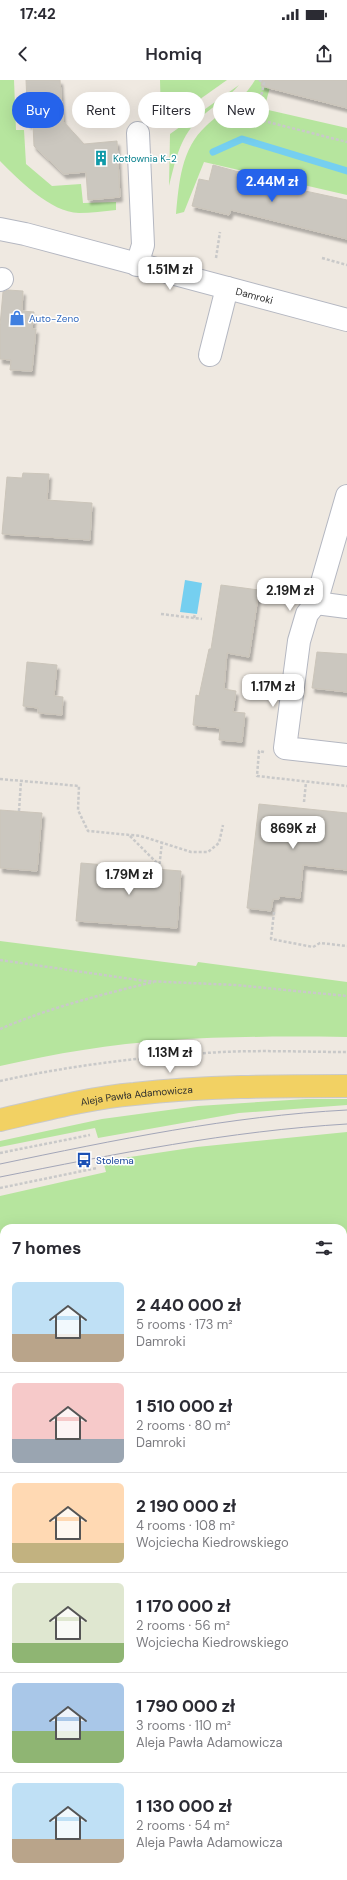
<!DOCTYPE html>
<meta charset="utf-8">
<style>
body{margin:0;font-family:"DM Sans",sans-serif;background:#f2f2f3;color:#2b2b33;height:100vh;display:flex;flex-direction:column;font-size:15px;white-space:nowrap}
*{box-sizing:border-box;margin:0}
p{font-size:13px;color:#7c7c81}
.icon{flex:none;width:22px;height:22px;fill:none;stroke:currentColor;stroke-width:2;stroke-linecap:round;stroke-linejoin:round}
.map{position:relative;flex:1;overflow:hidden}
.panel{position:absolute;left:0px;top:1144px;width:347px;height:656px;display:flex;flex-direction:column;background:#fff;border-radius:12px 12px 0 0;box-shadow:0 4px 16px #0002}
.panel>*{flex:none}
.banner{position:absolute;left:12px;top:12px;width:323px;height:36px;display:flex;gap:8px}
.price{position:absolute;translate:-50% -34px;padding:0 9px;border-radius:8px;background:#fff;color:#222;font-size:13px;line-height:26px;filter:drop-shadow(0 1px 2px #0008)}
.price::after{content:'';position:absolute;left:50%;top:24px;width:12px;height:9px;margin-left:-6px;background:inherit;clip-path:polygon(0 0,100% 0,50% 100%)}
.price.active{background:#2563eb;color:#fff}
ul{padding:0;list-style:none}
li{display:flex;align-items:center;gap:12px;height:100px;padding:0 12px}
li+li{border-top:1px solid #e1e1e2}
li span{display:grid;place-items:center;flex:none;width:112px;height:80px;border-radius:6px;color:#555}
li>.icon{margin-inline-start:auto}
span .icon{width:48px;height:48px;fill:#fffc;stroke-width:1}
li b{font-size:17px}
h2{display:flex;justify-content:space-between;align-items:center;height:48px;padding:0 12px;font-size:17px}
.tag{padding:0 14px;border-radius:18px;background:#fff;box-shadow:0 4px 16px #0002;font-size:14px;line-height:36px}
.tag.active{background:#2563eb;color:#fff}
.status{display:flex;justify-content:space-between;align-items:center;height:28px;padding:0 20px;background:#fff;direction:ltr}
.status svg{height:11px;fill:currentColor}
header{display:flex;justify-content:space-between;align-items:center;height:52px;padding:0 12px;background:#fff;font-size:18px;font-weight:600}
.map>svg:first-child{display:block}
.green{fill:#b6e59e}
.water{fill:#75cff0}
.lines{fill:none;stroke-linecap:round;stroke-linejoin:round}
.stream{stroke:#75cff0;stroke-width:7}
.building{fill:#cbc7bf;stroke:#cbc5ba;filter:url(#shadow)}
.minor-casing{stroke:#b4b7c1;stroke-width:24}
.major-casing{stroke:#c9c9c9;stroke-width:24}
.path{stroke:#c9c9c9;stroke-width:2.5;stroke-dasharray:3 2;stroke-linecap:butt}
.minor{stroke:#fff;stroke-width:22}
.major{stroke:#f2d163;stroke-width:22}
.tram{stroke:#a3a6b8;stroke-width:1}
.labels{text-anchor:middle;stroke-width:3;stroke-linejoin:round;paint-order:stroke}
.culture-label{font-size:10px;fill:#0d838f;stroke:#fff;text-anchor:start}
.street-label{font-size:10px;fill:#2e2e2e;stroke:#fff}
.shop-label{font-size:10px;fill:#366cbe;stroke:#fff;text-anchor:start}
.transit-label{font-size:10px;fill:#164399;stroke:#fff;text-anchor:start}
</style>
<div class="status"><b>17:42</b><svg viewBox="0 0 49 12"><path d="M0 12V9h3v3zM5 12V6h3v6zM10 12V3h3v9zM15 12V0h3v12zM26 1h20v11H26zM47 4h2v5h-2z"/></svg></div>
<header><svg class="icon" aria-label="back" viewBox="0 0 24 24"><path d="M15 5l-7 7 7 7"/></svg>Homiq<svg class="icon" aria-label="share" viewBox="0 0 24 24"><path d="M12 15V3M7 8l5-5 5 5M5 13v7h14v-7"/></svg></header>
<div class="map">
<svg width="347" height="1800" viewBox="0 0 347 1800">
<defs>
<filter id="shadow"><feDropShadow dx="2.5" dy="4.5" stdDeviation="1" flood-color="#0004"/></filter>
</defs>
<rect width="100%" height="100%" fill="#efe9e1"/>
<g class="green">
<path d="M0,0h14l2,50h8l2,34 26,22 29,-2 2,19 33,-1v8c-12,1 -25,3 -37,3 -29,-1 -60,-33 -79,-52z"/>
<polygon points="160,0 227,0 172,39 161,39"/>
<path d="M255,0h17l-8,29 83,19v67l-143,-33 -20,50 -8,2c3,-31 5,-65 30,-88 17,-16 37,-25 49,-46z"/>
<path d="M239,5c-12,14 -29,23 -42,36 -18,18 -22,42 -28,65l1,-52z"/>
<path d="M0,861l196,25 2,-4 149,20v55c-88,-1 -177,-1 -264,13 -27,4 -55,10 -83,16z"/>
<polygon points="306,1019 347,1019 347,1025 239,1033 98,1058 95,1048 0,1067 0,1061 102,1039 198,1026"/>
<polygon points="347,1052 347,1679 343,1678 343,1148 4,1148 4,1310 0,1297 0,1116 106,1092 103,1081 197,1067"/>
<polygon points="0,1342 4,1357 4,1796 139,1796 141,1800 0,1800"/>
</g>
<polygon class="water" points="185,500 202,503 197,534 180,532"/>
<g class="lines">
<polyline class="stream" points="213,72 242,59 347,91"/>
</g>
<g class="building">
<polygon points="26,0 60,0 63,41 84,64 117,61 120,117 88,120 86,92 64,94 34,66 33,44 28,44"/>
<polygon points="262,0 347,0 347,28 261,6"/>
<polygon points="213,85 239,92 238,96 259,101 347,120 347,159 231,130 229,135 192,126 199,99 209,101"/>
<polygon points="8,210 23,211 22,231 34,232 32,249 36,249 32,291 10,290 11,280 0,279 0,245 3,212"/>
<polygon points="23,393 49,394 47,420 92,423 90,460 2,454 7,397 22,398"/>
<polygon points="221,505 259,510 249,577 227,573 224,609 236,611 233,632 245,633 242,662 219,660 220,648 193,645 196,615 199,616 209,569 211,569"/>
<polygon points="317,572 347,574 347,612 312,608"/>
<polygon points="27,582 57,585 54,616 63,617 62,635 38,633 38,628 23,626"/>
<polygon points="259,724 347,733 347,790 303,785 300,818 280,816 279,819 273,819 271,831 247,828"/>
<polygon points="0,730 42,733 37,791 0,788"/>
<polygon points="81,783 181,791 177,848 76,841"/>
</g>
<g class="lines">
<defs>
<g id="minor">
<path id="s1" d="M0,149l25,5 322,86"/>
<polyline points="137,185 143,165 138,53"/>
<polyline points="0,200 2,199"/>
<polyline points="210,275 227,208"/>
<polyline points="347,416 316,523 307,534 299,561 285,668 347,675"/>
<polyline points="316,523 347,527"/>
<polyline points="0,1459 4,1472"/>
<polyline points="0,1501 4,1500"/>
<polyline points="0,1652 4,1651"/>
<polyline points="125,1796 127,1800"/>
<polyline points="168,1796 170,1800"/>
<polyline points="10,1800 23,1796"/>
</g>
<g id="major">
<path id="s2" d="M0,1040c44,-10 89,-22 134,-26 71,-8 142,-8 213,-8"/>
</g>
</defs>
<use href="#minor" class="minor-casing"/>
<use href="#major" class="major-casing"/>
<g class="path">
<polyline points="259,0 264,3 256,39 347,62"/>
<polyline points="216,178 220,152"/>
<polyline points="322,178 347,185"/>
<polyline points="161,534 202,539"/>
<polyline points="194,538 195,534"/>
<polyline points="264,672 259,671 257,696 347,706"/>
<polyline points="0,699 79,706 78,730 88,751 141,756 191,772 208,772 219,763 223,745"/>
<polyline points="304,722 306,702"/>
<polyline points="19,731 21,701"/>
<polyline points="130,756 159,785"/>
<polyline points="159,789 162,762"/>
<polyline points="274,832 271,859 313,867 320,863 347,866"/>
<polyline points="0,880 145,901 236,905 347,916"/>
<path d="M0,949c49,-21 102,-35 154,-47"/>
<path d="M0,1001c73,-16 148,-25 223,-29 41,-2 83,0 124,0"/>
<polyline points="0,1073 90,1055"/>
<polyline points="0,1108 97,1088"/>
<polyline points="343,1277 347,1254"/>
<polyline points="0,1319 4,1333"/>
<polyline points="343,1323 347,1328"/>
<polyline points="343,1586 347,1587"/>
</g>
<use href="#minor" class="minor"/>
<use href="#major" class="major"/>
<g class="tram">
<path d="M0,1084c115,-24 230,-48 347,-54"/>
<path d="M0,1097c115,-23 229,-46 347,-53"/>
</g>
</g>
<defs>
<symbol id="building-bare" viewBox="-9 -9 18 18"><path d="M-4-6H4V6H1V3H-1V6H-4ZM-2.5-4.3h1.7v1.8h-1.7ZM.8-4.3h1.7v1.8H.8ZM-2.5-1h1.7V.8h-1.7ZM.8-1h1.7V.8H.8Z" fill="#0f9aa8" stroke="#fff" stroke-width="2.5" paint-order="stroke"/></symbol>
<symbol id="shop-bare" viewBox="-9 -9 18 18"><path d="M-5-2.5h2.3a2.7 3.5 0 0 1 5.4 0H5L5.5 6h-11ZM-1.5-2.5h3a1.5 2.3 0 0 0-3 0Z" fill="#3f7fe0" stroke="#fff" stroke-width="2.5" paint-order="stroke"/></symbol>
<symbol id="bus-bare" viewBox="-9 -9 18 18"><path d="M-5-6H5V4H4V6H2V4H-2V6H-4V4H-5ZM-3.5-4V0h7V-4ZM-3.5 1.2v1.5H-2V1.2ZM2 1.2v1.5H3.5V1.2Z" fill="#1a4fb4" stroke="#fff" stroke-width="2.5" paint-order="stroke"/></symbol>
</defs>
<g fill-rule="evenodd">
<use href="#building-bare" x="90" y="67" width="22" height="22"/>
<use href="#shop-bare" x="6" y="227" width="22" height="22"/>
<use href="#bus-bare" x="73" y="1069" width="22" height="22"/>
</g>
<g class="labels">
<g class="culture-label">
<text x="113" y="82">Kotłownia K-2</text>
</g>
<g class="street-label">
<text dy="4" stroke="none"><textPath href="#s1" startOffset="263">Damroki</textPath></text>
<text dy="4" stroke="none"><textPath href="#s2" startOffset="139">Aleja Pawła Adamowicza</textPath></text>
</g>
<g class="shop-label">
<text x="29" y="242">Auto-Zeno</text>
</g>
<g class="transit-label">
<text x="96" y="1084">Stolema</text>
</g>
</g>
</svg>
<b class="price active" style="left:272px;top:123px">2.44M zł</b>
<b class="price" style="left:170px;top:211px">1.51M zł</b>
<b class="price" style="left:290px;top:532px">2.19M zł</b>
<b class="price" style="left:273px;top:628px">1.17M zł</b>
<b class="price" style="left:293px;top:770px">869K zł</b>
<b class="price" style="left:129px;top:816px">1.79M zł</b>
<b class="price" style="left:170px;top:994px">1.13M zł</b>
<div class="banner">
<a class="tag active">Buy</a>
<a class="tag">Rent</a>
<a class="tag">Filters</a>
<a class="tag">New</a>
</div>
<section class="panel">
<h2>7 homes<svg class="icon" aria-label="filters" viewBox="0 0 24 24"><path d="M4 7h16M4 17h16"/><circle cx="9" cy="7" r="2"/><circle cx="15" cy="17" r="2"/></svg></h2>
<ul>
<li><span style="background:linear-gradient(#bfe0f5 65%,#b9a48a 0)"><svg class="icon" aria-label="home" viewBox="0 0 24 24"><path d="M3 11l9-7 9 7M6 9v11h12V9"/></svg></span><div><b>2 440 000 zł</b><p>5 rooms · 173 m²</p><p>Damroki</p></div></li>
<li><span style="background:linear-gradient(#f6c9c9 70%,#9aa5b1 0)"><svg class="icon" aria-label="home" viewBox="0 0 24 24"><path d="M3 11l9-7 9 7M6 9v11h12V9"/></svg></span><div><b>1 510 000 zł</b><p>2 rooms · 80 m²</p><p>Damroki</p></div></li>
<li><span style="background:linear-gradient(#ffd9b3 75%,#c2b280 0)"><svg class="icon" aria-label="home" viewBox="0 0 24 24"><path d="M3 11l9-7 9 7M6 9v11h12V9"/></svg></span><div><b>2 190 000 zł</b><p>4 rooms · 108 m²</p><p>Wojciecha Kiedrowskiego</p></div></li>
<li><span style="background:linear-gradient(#dfe7d0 75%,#8fb573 0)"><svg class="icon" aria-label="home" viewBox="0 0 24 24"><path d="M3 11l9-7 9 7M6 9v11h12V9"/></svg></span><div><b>1 170 000 zł</b><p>2 rooms · 56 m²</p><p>Wojciecha Kiedrowskiego</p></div></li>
<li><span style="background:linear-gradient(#a9c7e8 60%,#8fb573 0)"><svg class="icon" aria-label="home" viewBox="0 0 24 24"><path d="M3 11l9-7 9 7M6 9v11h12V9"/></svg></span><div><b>1 790 000 zł</b><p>3 rooms · 110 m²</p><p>Aleja Pawła Adamowicza</p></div></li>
<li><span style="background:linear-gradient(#bfe0f5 70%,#b9a48a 0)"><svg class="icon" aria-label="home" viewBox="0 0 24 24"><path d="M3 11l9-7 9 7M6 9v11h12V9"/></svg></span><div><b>1 130 000 zł</b><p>2 rooms · 54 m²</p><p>Aleja Pawła Adamowicza</p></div></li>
</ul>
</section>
</div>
